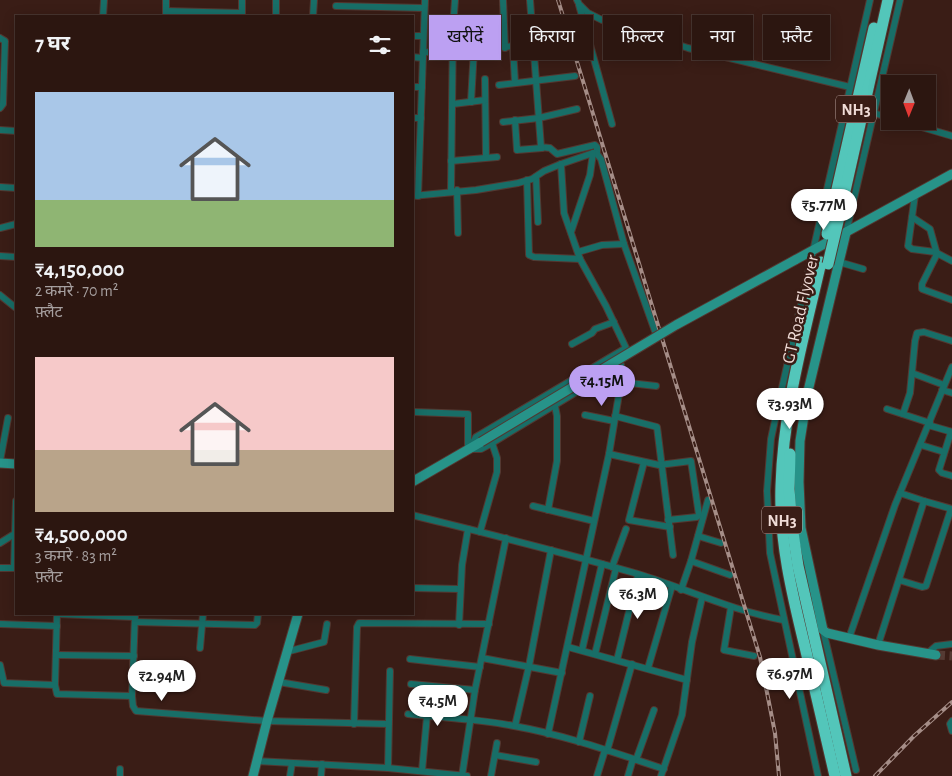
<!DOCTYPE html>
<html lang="hi">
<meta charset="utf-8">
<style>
body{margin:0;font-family:"Alegreya Sans","Noto Sans Devanagari",sans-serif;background:#341f19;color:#f1f3f6;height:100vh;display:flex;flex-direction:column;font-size:19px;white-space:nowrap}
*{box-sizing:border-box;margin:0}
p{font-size:16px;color:#a69f9f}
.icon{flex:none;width:28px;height:28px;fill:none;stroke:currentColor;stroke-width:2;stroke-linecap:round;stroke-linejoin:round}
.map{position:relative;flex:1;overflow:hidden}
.sheet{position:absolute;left:15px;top:15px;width:399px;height:600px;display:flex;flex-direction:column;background:#2c1610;border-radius:0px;box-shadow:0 2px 12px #0003,0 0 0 1px #483530}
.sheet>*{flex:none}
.hud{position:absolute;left:429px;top:15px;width:448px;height:45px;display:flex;gap:10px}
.needle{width:32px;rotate:181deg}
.fabs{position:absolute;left:881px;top:75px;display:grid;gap:10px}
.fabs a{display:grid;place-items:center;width:55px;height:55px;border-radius:0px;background:#2c1610;box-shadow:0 2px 12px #0003,0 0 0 1px #483530;font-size:25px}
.price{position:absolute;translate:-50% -42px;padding:0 11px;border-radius:18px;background:#fff;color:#222;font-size:16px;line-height:32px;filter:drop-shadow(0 1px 2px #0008)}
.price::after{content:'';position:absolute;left:50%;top:30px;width:15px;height:11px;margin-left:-8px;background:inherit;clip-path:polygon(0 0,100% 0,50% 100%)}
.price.current{background:#bca0f2;color:#111}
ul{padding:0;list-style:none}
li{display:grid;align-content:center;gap:10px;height:265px;padding:0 20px}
li span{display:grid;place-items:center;height:155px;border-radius:0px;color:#555}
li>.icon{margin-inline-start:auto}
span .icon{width:90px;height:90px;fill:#fffc;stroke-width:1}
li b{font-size:21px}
h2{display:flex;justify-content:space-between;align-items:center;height:60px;padding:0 20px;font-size:21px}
.pill{padding:0 18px;border-radius:0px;background:#2c1610;box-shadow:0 2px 12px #0003,0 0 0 1px #483530;font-size:18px;line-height:45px}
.pill.current{background:#bca0f2;color:#111}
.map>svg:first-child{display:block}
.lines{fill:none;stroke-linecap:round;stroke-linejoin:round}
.secondary-tunnel{stroke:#553a33;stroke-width:9;stroke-dasharray:9 4.5;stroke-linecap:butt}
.street-casing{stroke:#533831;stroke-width:8}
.secondary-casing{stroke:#533831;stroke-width:11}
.highway-casing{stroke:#533831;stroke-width:13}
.street{stroke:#186e67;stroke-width:6}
.secondary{stroke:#279389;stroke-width:9}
.highway{stroke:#53c6ba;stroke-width:11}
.rail-casing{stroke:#a58d87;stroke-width:4}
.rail{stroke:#3a1d16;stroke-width:2;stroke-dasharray:5.5;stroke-linecap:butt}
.secondary-bridge-casing{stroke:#533831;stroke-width:11;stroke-linecap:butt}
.highway-bridge-casing{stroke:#533831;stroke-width:13;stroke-linecap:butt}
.secondary-bridge{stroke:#279389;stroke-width:9}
.highway-bridge{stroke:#53c6ba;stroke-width:11}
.labels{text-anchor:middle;stroke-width:5;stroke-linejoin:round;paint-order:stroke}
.shield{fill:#3a1d16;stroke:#b9a39d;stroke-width:1}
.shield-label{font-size:16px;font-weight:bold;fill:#f0dcd7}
.street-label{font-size:18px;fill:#f0dcd7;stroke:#3a1d16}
</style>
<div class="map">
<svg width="952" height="776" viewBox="0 0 952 776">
<rect width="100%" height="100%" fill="#3a1d16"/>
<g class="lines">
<polyline class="secondary-tunnel" points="936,655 952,656"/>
<defs>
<g id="street">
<polyline points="503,0 505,48"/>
<polyline points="530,0 541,147 550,148 557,154 595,145 597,147 597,154"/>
<polyline points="577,0 579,4 588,13 602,20 688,48 850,87"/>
<polyline points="579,5 612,124"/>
<polyline points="336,6 424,8"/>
<polyline points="166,11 242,13"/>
<polyline points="242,15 242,0"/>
<polyline points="103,16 104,0"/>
<polyline points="166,16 166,0"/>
<polyline points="276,16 276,0"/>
<polyline points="313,16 314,0"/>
<polyline points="531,25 559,23"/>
<polyline points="453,28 492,25"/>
<polyline points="412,36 423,36"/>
<polyline points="0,38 5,41 3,104 0,108"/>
<polyline points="513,47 515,83"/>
<polyline points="453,49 567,44"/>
<polyline points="423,52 453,53"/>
<polyline points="412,57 423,58"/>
<polyline points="485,79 486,157"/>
<polyline points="499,85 575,76"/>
<polyline points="412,87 422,87"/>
<polyline points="471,102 474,49"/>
<polyline points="453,104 485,100"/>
<polyline points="874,113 890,118"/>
<polyline points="412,118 421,118"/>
<polyline points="515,120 517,150 542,148"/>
<polyline points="901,121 952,136"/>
<polyline points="503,122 539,118 577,109"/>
<polyline points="0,130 16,131"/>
<polyline points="451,161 497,157"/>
<polyline points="536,177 538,222"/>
<polyline points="527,180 529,255 534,257 580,259"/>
<polyline points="0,187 16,188"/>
<polyline points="457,190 458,233"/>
<polyline points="451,191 453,28 455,0"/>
<polyline points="915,195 908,246 912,249 935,252 952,261"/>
<polyline points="412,196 476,190 518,183 532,179 544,171 561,164 593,153 597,154 601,159 624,244 655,331"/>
<polyline points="418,196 425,0"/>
<polyline points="912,217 930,229 937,254 922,284 922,289 952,300"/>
<polyline points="0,228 16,224"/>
<polyline points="571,232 590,175 593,153"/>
<polyline points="846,233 900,0"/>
<polyline points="578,252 602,245 624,244"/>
<polyline points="0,256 16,257"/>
<polyline points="839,262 863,269"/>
<polyline points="0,295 16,308"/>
<polyline points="572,344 592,333 595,329 614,322"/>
<polyline points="912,373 944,385"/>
<polyline points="621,382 656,386"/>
<polyline points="942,390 952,393"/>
<polyline points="887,409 930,423"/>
<polyline points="415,412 468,414 468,448"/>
<polyline points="903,414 910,393 915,341 917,333 924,332 952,341"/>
<polyline points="585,415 614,421"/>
<polyline points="615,416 657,427 673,555"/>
<polyline points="928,425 952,432"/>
<polyline points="951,432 939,470 942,473 952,476"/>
<polyline points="921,445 944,452"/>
<polyline points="469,449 476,437 626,348 606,306 580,259 564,213 561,164"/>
<polyline points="470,449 481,449 492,443 621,365 621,382 609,454 548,734"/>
<polyline points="609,454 659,465 691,461 699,515 697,517 668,520"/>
<polyline points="0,461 8,418"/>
<polyline points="644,462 629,520 670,527"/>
<polyline points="924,501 952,509"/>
<polyline points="533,506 594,521"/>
<polyline points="548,510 557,461 557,416 555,406"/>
<path d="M412,515c76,19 151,37 226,59 49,15 95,37 145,46"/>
<polyline points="480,532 497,472 497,458 492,443"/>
<polyline points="698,536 721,543"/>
<polyline points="0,543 16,533"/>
<polyline points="691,561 730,575"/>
<polyline points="612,567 626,529"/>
<polyline points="0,568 16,568"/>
<polyline points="14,568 16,501"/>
<polyline points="899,580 922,587 926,586 951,509"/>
<polyline points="413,588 460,589"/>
<polyline points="681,590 691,561 708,500"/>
<polyline points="731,607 724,650 754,656"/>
<polyline points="57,614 55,685 57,694 132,696"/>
<polyline points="57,614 135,617"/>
<polyline points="135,614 132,696 133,706 136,711 267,721 388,724"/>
<polyline points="135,622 255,625 257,623 258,614"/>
<polyline points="0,624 57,626"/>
<polyline points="459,625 462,565 468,529"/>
<polyline points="823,630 856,770"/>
<polyline points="849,638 895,505 952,367"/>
<polyline points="878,645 924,501 900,493"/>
<polyline points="568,647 687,680"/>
<polyline points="200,648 203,614"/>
<polyline points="582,650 602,564"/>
<polyline points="286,652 324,642 327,624"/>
<polyline points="928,653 936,646 952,644"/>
<polyline points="595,654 616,568"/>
<polyline points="56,655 134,656"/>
<polyline points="482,658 562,673"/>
<polyline points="410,659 480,667"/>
<polyline points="617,660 638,575"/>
<polyline points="0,665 4,683 55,685"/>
<polyline points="648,668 672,586"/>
<polyline points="279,682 326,690"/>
<polyline points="411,684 475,690"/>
<path d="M408,714c35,4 71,5 106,12 51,9 101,27 150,43"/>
<polyline points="952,721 950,724 952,731"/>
<polyline points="354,724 357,627 359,623 489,624"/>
<polyline points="515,726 529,666 551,550"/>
<polyline points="579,742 590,696"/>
<polyline points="607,751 632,664"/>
<polyline points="495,755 536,762"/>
<polyline points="636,760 654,710"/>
<polyline points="256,761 388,768 467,776"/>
<polyline points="388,768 390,671"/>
<polyline points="422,771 427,716"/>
<polyline points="120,776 120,769"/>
<polyline points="290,776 292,763"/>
<polyline points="321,776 322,764"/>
<polyline points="462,776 475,690 506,538"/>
<polyline points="491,776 497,743"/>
<polyline points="597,776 605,750"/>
<polyline points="628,776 633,759"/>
<polyline points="661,776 682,715 692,642 702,598"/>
<polyline points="818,776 770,553 767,491 771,439 779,401 870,0"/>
</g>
<g id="secondary">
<polyline points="846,233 808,391 800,441 799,482 801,528 823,630 827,633 878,645 936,655"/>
<polyline points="795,260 952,174"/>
<polyline points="0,463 16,464"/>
<polyline points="412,482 481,442"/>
<polyline points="253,776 267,721 298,614"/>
</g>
<g id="highway">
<polyline points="832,211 874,28"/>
<polyline points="840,213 888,0"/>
<path d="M821,262c-17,74 -38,148 -40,224 -2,54 11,108 24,161 10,43 20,86 30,129"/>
<polyline points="790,454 789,489 792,526 798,566 846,776"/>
</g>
</defs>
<use href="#street" class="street-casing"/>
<use href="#secondary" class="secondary-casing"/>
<use href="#highway" class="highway-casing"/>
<use href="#street" class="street"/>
<use href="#secondary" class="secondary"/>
<use href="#highway" class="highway"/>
<defs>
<g id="rail">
<polyline points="558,0 760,657 775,733 779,776"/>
<polyline points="875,776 914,736 952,702"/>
</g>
</defs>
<use href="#rail" class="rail-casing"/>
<use href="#rail" class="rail"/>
<defs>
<polyline id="secondary-bridge" points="481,442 676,325 795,260"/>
<g id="highway-bridge">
<polyline points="827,234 832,211"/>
<polyline points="828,264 840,213"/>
</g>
</defs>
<use href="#secondary-bridge" class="secondary-bridge-casing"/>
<use href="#highway-bridge" class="highway-bridge-casing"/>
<use href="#secondary-bridge" class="secondary-bridge"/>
<use href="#highway-bridge" class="highway-bridge"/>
</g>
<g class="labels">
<g class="shield">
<rect x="836" y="95.5" width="40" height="27" rx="4"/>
<rect x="762" y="506.5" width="40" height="27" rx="4"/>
</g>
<g class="shield-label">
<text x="856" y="115">NH3</text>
<text x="782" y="526">NH3</text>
</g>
<g class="street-label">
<text transform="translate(800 309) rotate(-77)" y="6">GT Road Flyover</text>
</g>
</g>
</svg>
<div class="fabs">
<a><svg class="needle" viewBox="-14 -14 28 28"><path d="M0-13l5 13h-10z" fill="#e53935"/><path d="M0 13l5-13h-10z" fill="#a69f9f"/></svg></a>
</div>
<b class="price" style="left:824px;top:231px">₹5.77M</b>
<b class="price current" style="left:602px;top:407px">₹4.15M</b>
<b class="price" style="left:790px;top:430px">₹3.93M</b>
<b class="price" style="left:638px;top:620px">₹6.3M</b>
<b class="price" style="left:790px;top:700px">₹6.97M</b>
<b class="price" style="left:162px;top:702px">₹2.94M</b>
<b class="price" style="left:438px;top:727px">₹4.5M</b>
<div class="hud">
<a class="pill current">खरीदें</a>
<a class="pill">किराया</a>
<a class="pill">फ़िल्टर</a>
<a class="pill">नया</a>
<a class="pill">फ़्लैट</a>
</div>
<section class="sheet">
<h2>7 घर<svg class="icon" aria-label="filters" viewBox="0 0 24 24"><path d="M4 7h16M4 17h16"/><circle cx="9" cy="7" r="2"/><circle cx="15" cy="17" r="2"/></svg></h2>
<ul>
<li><span style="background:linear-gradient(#a9c7e8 70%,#8fb573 0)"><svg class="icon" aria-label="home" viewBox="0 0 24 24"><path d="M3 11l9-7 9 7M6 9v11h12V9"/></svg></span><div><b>₹4,150,000</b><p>2 कमरे · 70 m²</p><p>फ़्लैट</p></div></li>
<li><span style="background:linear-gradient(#f6c9c9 60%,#b9a48a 0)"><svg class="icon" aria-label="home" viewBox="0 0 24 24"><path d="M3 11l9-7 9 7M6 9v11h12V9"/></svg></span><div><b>₹4,500,000</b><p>3 कमरे · 83 m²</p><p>फ़्लैट</p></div></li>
</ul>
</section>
</div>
